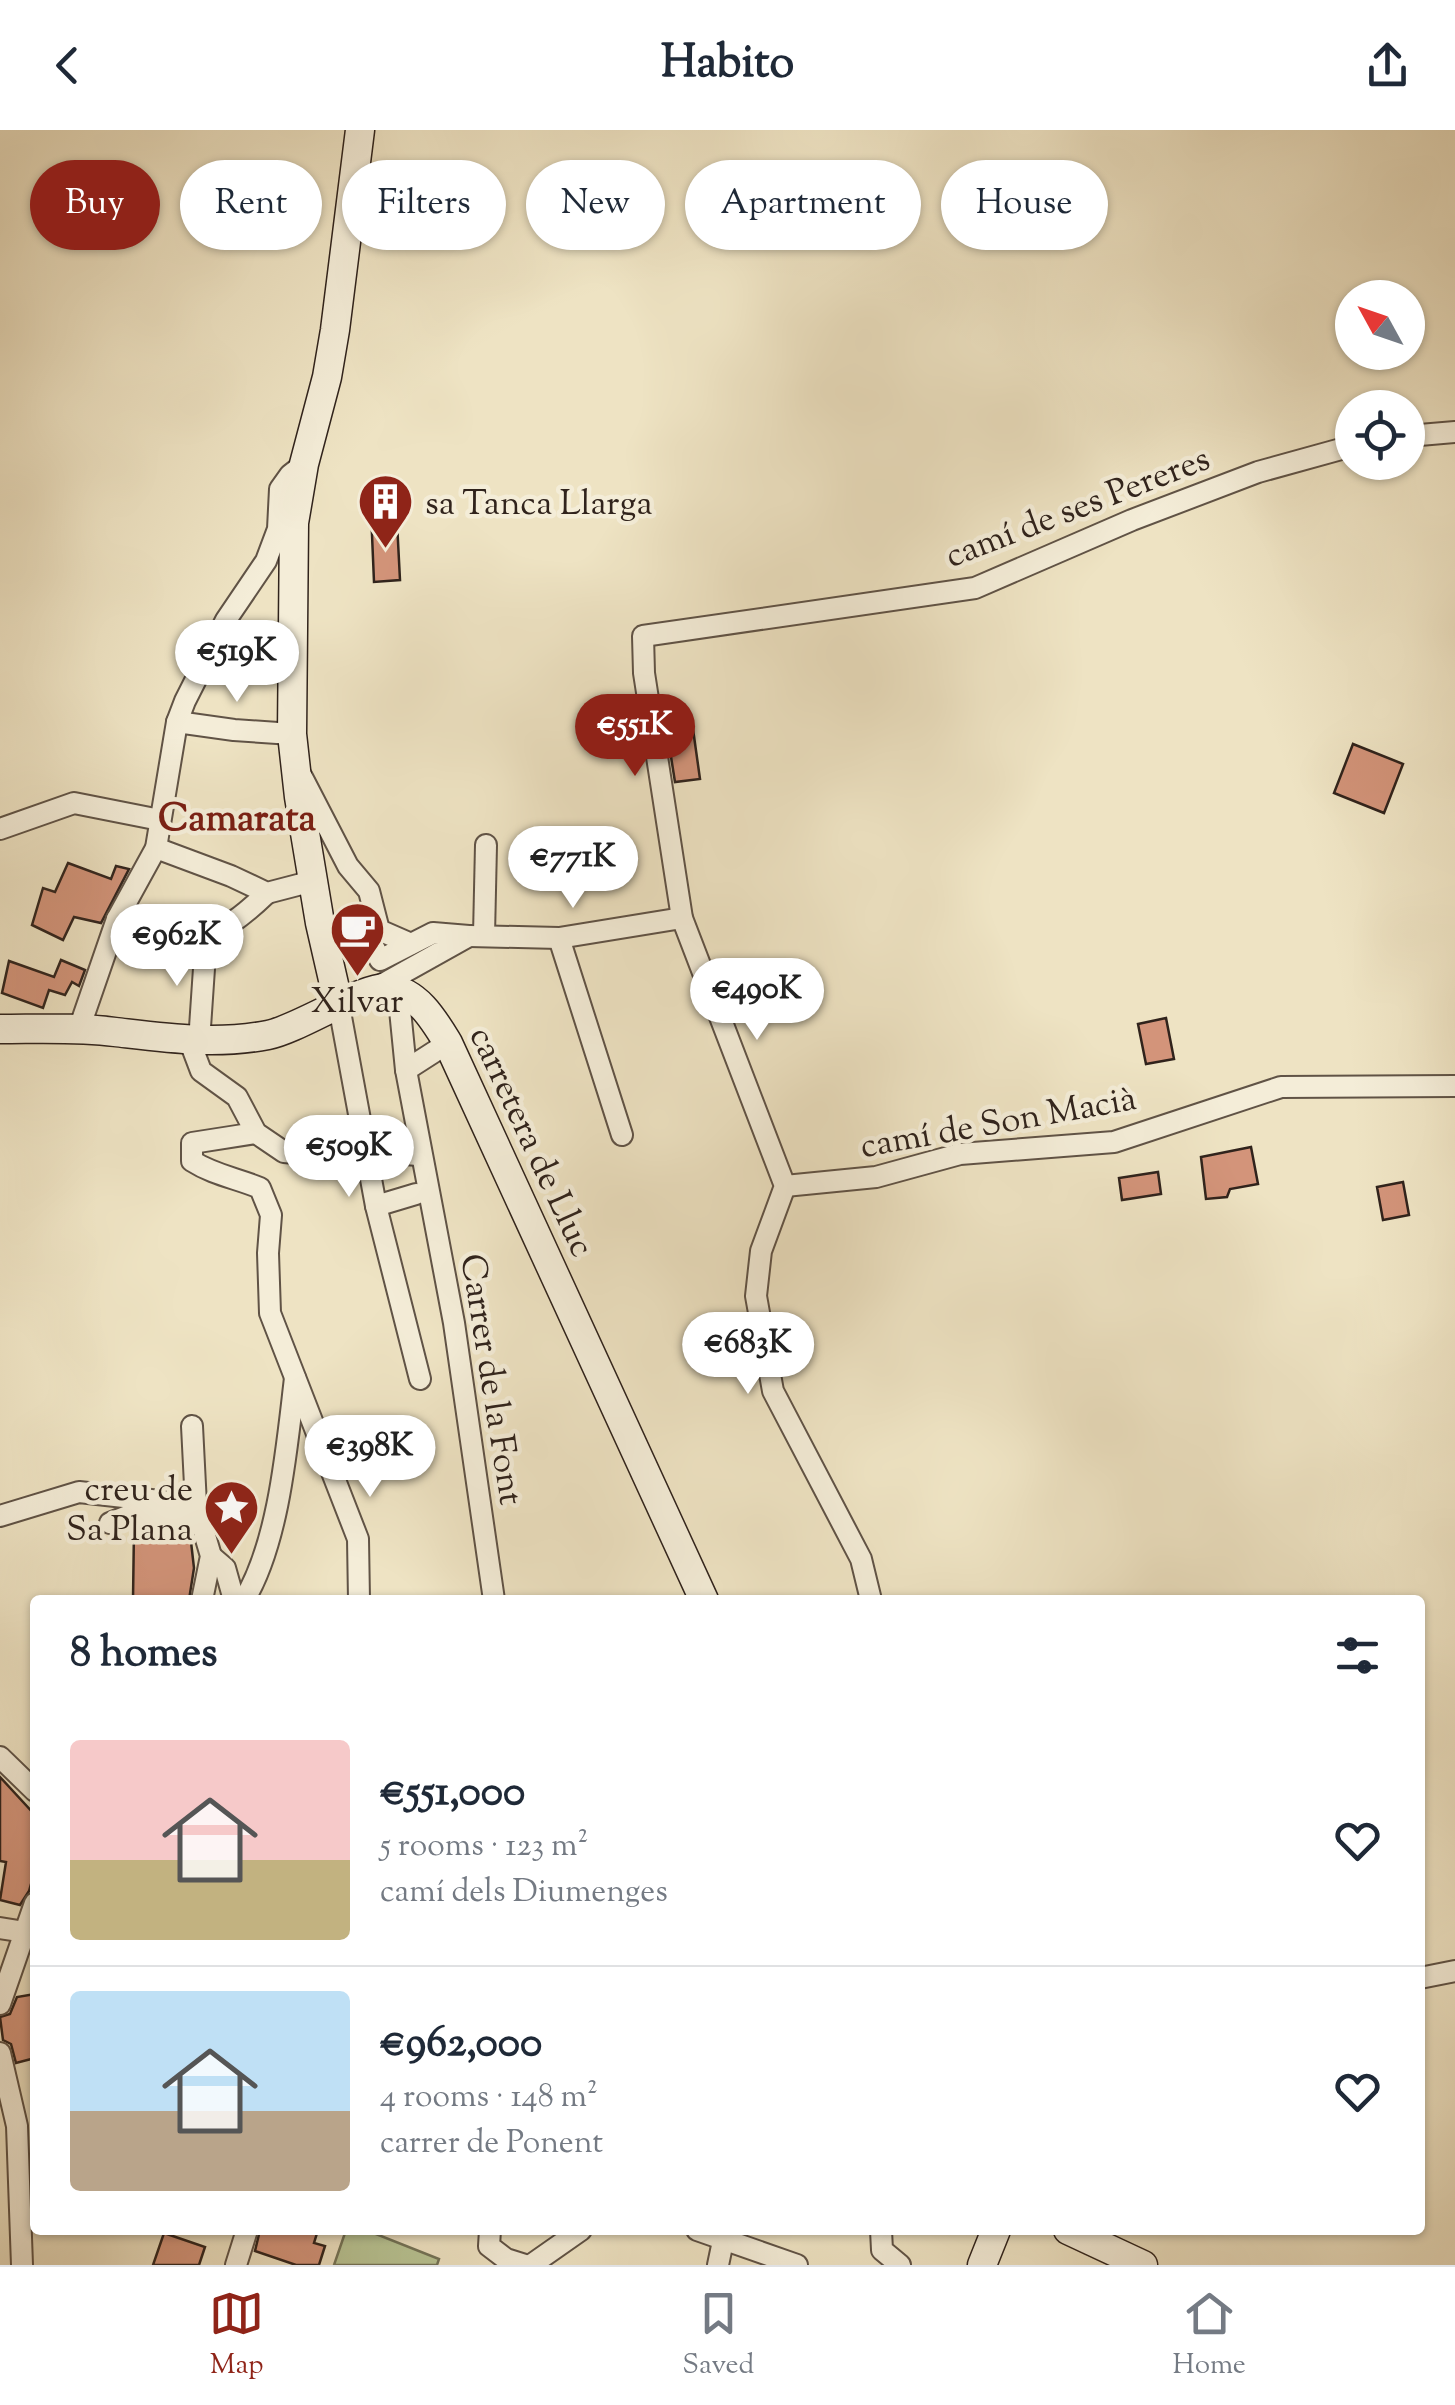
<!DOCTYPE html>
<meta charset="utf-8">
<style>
body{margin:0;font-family:"Sorts Mill Goudy",serif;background:#f2f2f3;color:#1f2937;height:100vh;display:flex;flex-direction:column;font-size:38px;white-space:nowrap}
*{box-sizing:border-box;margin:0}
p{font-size:32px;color:#747a83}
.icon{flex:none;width:55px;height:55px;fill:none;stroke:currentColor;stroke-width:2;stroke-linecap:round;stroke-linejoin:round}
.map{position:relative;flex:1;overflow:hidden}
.drawer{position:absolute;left:30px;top:1465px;width:1395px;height:640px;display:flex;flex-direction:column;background:#fff;border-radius:10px;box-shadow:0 2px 8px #0004}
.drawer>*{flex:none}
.hud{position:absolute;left:30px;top:30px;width:1395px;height:90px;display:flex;gap:20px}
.needle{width:65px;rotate:310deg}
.tools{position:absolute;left:1335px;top:150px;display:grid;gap:20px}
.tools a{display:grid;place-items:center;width:90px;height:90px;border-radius:50%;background:#fff;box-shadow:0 2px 8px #0004;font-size:50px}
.price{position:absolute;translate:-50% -85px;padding:0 22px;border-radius:35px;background:#fff;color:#222;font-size:32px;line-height:65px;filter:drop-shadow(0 2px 5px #0008)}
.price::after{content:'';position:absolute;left:50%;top:60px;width:30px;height:22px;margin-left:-15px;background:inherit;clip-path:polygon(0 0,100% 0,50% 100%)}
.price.active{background:#8f2418;color:#fff}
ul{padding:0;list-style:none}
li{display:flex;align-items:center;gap:30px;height:250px;padding:0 40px}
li+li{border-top:2px solid #e0e1e3}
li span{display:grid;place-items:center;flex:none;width:280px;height:200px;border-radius:10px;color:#555}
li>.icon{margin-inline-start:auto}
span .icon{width:120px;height:120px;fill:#fffc;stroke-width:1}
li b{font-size:42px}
h2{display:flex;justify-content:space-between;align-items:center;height:120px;padding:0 40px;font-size:42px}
.pill{padding:0 35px;border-radius:45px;background:#fff;box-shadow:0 2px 8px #0004;font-size:35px;line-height:90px}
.pill.active{background:#8f2418;color:#fff}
header{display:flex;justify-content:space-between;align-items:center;height:130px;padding:0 40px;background:#fff;font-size:45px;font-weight:800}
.dock{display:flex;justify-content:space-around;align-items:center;height:140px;border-top:2px solid #e0e1e3;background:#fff;font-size:28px;color:#747a83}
.dock a{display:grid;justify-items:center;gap:5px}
.dock .active{color:#8f2418}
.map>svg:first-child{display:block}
.green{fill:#b8c494;stroke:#747458;stroke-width:2.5}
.building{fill:#d3947a;stroke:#30231c;stroke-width:2.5}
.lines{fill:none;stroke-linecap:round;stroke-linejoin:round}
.street-casing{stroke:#605346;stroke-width:24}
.secondary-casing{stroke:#30231c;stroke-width:31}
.street{stroke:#f4edd8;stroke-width:20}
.secondary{stroke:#f4edd8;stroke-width:28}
.labels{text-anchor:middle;stroke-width:9;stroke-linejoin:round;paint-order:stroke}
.poi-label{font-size:35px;fill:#30231c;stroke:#f4edd8;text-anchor:start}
.street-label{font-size:35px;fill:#30231c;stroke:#f4edd8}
.neighbourhood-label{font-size:38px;font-weight:bold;fill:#7a1f14;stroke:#f4edd8}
</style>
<header><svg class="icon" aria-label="back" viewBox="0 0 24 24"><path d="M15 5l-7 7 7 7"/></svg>Habito<svg class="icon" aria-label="share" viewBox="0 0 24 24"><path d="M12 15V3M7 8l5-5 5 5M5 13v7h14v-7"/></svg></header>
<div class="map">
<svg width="1455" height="2135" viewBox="0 0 1455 2135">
<rect width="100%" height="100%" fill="#eee3c3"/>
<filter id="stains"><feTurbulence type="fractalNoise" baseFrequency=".002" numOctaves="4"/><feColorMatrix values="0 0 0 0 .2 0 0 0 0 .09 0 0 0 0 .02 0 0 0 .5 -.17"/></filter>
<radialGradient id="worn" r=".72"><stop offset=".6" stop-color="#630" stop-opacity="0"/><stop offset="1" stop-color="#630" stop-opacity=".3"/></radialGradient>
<polygon class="green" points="346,2100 366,2100 439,2129 437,2135 334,2135"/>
<g class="building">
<polygon points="391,380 392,392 397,392 400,450 374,452 371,381"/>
<polygon points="692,592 700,649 675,652 666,595"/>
<polygon points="1353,614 1403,634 1384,683 1334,663"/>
<polygon points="68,733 111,749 116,736 129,739 101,793 74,787 63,810 32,795 43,758 55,762"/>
<polygon points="61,830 85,840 79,856 72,852 65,865 49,860 43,878 2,863 9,831 54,847"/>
<polygon points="1166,888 1174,929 1146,934 1138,894"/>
<polygon points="1251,1017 1258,1054 1230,1059 1227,1067 1206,1069 1201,1027"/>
<polygon points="1158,1042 1161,1064 1122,1070 1119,1048"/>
<polygon points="1403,1052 1409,1085 1383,1090 1377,1057"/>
<polygon points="134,1399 190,1403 194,1438 189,1470 133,1470"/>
<polygon points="0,1647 35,1685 35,1740 29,1761 20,1775 0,1770 6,1732 0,1731"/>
<polygon points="35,1864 35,1928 16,1933 11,1914 3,1910 0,1887 10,1884 17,1867"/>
<polygon points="260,2100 318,2100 314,2113 325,2116 319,2135 296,2135 255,2121"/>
<polygon points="164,2103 205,2117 199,2135 153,2135"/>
</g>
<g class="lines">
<defs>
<g id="street">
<polyline points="1408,306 1455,302"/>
<polyline points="177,592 234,600 292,604"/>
<polyline points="302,647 348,736 369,761 379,800 411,814"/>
<polyline points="0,699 74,673 160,690"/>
<polyline points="156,718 231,746 267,763 313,751"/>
<path d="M117,789c63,41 102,20 150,-26"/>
<polyline points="320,793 369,807 380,830 433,803 469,806 376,858"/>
<polyline points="484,805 486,715"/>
<polyline points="469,806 559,808 682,788"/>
<polyline points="559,808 622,1005"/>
<polyline points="398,860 406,940 454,1193 494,1470"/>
<polyline points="339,876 376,1076 420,1249"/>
<polyline points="79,899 117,789 156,718 177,592 185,571 226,490 266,431 278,399 280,359 290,345 304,334"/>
<polyline points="190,912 201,941 237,967 256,1003 284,1022 327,1026 384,1007 402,1024 420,1025"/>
<polyline points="199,912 206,809"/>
<polyline points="406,940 448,913"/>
<path d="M256,1003l-64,10v18c22,14 44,17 68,27l11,27 -3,38 2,60 88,226 1,61"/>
<polyline points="785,1056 876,1047 960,1024 1114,1012 1281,957 1455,956"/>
<polyline points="376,1076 416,1064"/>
<polyline points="192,1296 196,1375 211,1426 202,1470"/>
<polyline points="0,1386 79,1362 196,1375"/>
<polyline points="110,1393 130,1385 200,1390"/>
<polyline points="211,1426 225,1438 234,1470"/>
<path d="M244,1470c35,-57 43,-155 51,-222"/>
<polyline points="871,1470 861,1429 773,1261 756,1166 761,1121 785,1056 682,788 644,543 643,506 975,458 1132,390 1258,342 1352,316"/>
<polyline points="0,1627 35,1661"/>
<polyline points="0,1798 25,1802"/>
<polyline points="1420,1848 1455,1841"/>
<polyline points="0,1874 35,1773"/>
<polyline points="0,1923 17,1996 22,2135"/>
<polyline points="490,2100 489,2116 506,2129 525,2135"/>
<polyline points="697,2100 797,2135"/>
<polyline points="881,2100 882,2120 900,2135"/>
<polyline points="236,2135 247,2100"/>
<polyline points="531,2135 581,2100"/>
<polyline points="718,2135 723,2111"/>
</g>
<g id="secondary">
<polyline points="339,876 320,793 299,667 292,604 294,393 304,334 327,247 335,200 360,0"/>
<path d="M0,899c38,0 77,-2 115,3 52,6 100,13 153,3 31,-6 97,-50 120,-47 30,4 46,32 60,55l256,557"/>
<polyline points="1068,2100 1143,2135"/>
<polyline points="982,2135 996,2100"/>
</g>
</defs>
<use href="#street" class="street-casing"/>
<use href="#secondary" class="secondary-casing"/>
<use href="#street" class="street"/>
<use href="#secondary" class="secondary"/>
</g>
<defs>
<symbol id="building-pin" viewBox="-11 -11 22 30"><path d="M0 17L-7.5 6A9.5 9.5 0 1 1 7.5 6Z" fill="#8f2418" stroke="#f4edd8"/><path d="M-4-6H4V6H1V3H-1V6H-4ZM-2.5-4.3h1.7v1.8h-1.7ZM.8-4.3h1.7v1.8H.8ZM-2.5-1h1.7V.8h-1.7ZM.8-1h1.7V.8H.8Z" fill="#fff"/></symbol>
<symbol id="cafe-pin" viewBox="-11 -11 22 30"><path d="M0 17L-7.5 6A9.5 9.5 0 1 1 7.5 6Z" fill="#8f2418" stroke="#f4edd8"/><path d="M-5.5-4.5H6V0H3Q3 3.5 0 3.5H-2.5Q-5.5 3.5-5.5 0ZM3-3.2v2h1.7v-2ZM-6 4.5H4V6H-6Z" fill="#fff"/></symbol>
<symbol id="sight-pin" viewBox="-11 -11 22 30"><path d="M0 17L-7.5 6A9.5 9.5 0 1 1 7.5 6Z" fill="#8f2418" stroke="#f4edd8"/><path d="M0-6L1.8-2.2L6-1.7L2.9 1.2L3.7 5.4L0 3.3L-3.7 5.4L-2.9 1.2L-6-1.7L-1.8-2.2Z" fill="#fff"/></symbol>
</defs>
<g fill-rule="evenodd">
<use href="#building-pin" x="354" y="340" width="63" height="86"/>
<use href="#cafe-pin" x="326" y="768" width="63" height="86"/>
<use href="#sight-pin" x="200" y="1346" width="63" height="86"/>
</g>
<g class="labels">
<g class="poi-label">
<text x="425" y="384">sa Tanca Llarga</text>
<text x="357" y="882" text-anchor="middle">Xilvar</text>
<text x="193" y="1370" text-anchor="end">creu de<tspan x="193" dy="40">Sa Plana</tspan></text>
</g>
<g class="street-label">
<text transform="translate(1077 376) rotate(-21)" y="12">camí de ses Pereres</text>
<text transform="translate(998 991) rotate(-10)" y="12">camí de Son Macià</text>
<text transform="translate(533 1011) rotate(65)" y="12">carretera de Lluc</text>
<text transform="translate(493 1249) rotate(81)" y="12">Carrer de la Font</text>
</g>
<g class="neighbourhood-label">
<text x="237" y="700">Camarata</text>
</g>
</g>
<rect width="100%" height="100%" filter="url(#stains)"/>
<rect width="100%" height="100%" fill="url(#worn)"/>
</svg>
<div class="tools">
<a><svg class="needle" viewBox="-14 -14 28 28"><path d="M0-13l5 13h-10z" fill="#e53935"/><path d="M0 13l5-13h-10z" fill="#747a83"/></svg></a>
<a><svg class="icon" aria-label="locate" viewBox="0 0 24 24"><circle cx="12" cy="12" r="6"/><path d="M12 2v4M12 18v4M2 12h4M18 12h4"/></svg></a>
</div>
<b class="price" style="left:237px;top:575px">€519K</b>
<b class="price active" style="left:635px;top:649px">€551K</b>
<b class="price" style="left:573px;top:781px">€771K</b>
<b class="price" style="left:177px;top:859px">€962K</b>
<b class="price" style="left:757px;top:913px">€490K</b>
<b class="price" style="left:349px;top:1070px">€509K</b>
<b class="price" style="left:748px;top:1267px">€683K</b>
<b class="price" style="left:370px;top:1370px">€398K</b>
<div class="hud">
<a class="pill active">Buy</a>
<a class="pill">Rent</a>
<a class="pill">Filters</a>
<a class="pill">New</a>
<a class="pill">Apartment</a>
<a class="pill">House</a>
</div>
<section class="drawer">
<h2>8 homes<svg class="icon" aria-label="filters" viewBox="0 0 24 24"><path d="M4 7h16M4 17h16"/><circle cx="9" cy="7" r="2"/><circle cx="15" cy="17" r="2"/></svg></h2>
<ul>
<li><span style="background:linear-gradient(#f6c9c9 60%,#c2b280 0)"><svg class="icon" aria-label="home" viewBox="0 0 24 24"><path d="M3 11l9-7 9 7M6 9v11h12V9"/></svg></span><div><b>€551,000</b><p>5 rooms · 123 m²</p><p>camí dels Diumenges</p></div><svg class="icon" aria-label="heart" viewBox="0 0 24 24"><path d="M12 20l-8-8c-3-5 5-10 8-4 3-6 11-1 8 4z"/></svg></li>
<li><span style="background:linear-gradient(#bfe0f5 60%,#b9a48a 0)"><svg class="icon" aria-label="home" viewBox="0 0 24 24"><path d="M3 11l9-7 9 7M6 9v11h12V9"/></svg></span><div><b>€962,000</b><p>4 rooms · 148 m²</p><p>carrer de Ponent</p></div><svg class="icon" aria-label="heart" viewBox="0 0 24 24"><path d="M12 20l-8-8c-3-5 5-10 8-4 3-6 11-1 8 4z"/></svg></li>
</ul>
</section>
</div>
<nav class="dock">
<a class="active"><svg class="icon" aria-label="map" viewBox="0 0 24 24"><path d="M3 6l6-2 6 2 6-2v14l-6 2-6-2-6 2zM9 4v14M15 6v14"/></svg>Map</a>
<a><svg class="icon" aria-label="saved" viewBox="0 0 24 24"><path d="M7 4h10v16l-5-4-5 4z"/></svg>Saved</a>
<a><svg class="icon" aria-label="home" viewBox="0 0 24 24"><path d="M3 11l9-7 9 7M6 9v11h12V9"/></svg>Home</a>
</nav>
